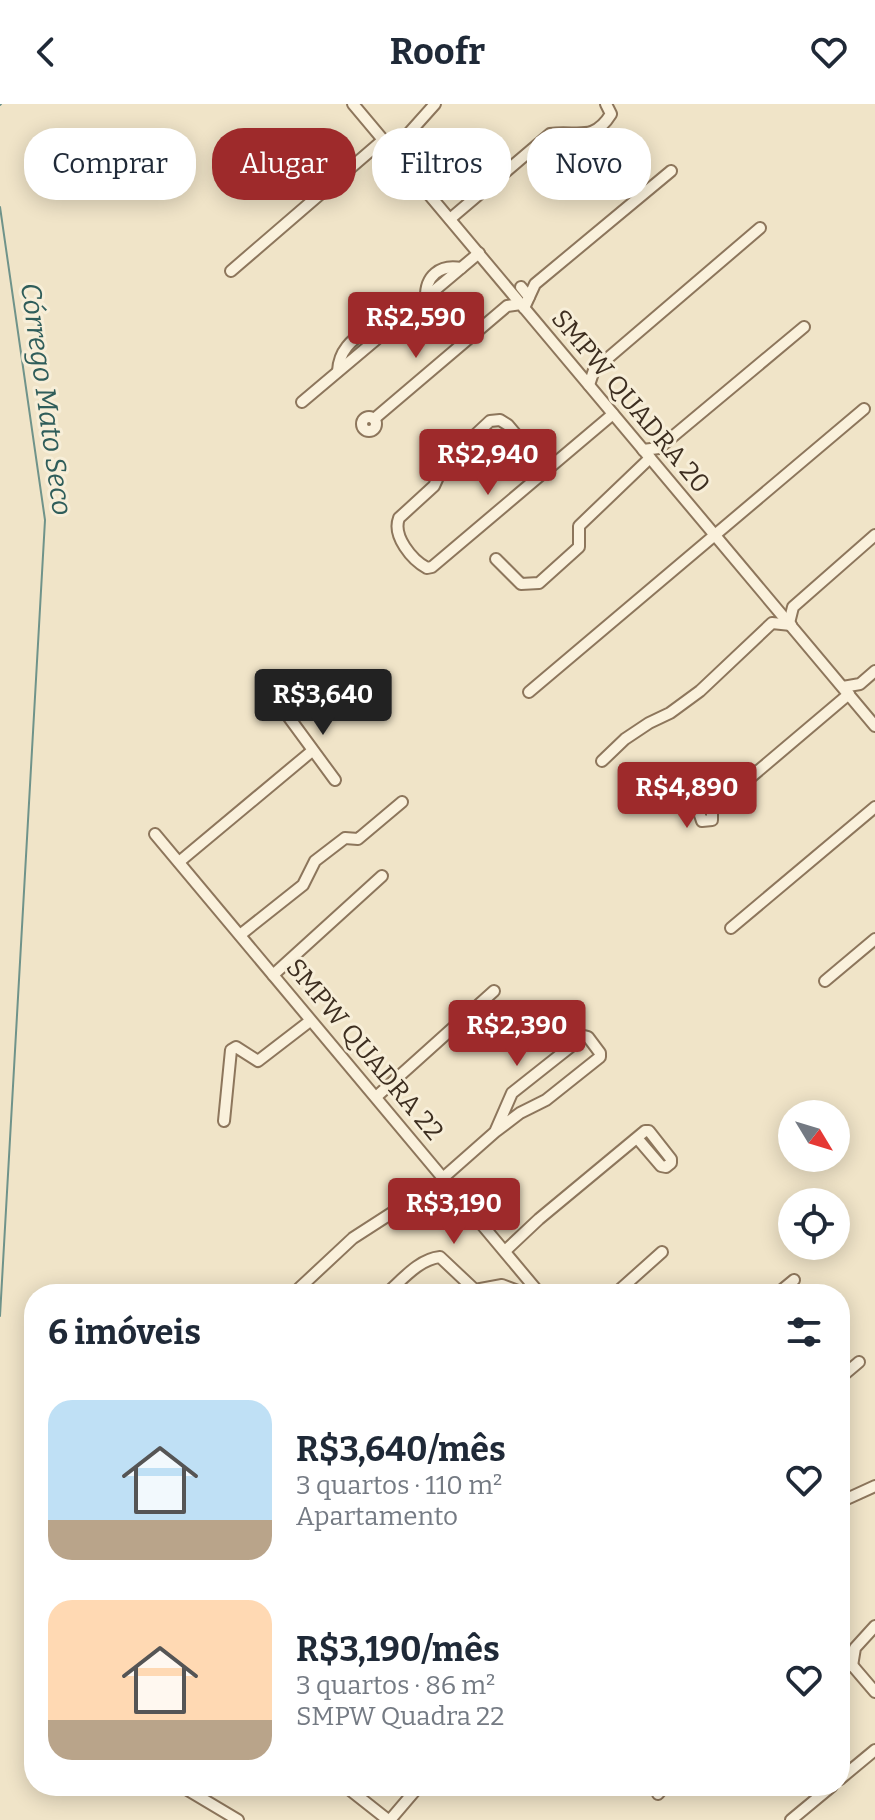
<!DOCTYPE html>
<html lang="pt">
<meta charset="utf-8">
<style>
body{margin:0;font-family:Bitter,serif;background:#f2f2f3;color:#1f2937;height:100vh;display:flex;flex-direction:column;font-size:30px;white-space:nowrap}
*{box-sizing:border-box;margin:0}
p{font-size:26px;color:#747a83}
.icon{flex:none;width:44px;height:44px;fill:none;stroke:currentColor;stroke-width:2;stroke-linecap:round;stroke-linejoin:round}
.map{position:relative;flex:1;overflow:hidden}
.drawer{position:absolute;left:24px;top:1180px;width:826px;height:512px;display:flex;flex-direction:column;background:#fff;border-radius:32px;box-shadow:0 4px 20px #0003}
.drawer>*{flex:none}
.guide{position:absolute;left:24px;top:24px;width:828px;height:72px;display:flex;gap:16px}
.needle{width:52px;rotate:128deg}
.buttons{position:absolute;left:778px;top:996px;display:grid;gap:16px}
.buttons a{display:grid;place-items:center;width:72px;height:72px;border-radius:50%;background:#fff;box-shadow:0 4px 20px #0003;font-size:40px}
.price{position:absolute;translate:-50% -68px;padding:0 18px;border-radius:8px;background:#9e2a2b;color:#fff;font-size:26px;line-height:52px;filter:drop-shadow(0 2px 4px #0008)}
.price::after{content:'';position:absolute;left:50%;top:48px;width:24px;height:18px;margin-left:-12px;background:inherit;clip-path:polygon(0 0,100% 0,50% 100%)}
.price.current{background:#222;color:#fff}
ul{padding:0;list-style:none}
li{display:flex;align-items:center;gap:24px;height:200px;padding:0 24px}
li span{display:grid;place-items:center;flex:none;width:224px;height:160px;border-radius:24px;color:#555}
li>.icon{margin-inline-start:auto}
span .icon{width:96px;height:96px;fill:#fffc;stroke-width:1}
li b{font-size:34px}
h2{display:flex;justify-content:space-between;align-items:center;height:96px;padding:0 24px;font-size:34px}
.tag{padding:0 28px;border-radius:32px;background:#fff;box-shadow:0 4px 20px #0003;font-size:28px;line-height:72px}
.tag.current{background:#9e2a2b;color:#fff}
header{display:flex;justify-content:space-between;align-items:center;height:104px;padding:0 24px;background:#fff;font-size:36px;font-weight:700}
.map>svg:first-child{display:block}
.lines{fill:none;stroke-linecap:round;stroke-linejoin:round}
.stream{stroke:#6f938a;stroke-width:2}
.minor-casing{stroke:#8d765c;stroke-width:14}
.minor{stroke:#faf1dc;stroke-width:10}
.labels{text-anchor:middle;stroke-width:6;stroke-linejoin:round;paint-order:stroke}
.street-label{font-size:26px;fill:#3d2e20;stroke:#f7eed8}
.water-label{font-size:28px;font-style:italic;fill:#2f5d5a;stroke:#f7eed8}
</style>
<header><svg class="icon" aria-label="back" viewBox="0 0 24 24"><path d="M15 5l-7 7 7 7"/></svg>Roofr<svg class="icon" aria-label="heart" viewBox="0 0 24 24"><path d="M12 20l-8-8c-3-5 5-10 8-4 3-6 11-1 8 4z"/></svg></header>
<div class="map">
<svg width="875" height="1716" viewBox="0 0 875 1716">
<rect width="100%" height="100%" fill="#f0e4c8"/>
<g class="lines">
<g class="stream">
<polyline points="0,1 1,0"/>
<polyline points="0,103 45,416 0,1212"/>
</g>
<defs>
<g id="minor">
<polyline points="353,0 875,622"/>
<polyline points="393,47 435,0"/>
<path d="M450,115l100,-85c27,-4 43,9 61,-20l-5,-10"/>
<polyline points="231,167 383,36"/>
<polyline points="521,183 529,193"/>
<path d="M426,194c-1,-22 14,-34 35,-30"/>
<polyline points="524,204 535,180 671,67"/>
<path d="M338,267c1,-20 13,-31 30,-42l17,3"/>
<polyline points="589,281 594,266 760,124"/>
<polyline points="302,298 479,149"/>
<circle cx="369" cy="320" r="7"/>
<polyline points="374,315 507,202 521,200"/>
<polyline points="643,346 659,344 804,223"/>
<path d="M546,366l-38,-45 -8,-5 -10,1 -46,43 -10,22 -35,32c-7,18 13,42 28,50l5,-1 181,-153"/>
<polyline points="496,455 521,480 539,479 579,443 579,422 650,354"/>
<polyline points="789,519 793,503 875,431"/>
<polyline points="843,583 860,580 875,567"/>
<polyline points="529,588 864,305"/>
<polyline points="285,608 335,676"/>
<polyline points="602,657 625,635 649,619 670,609 700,587 772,519 791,521"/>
<polyline points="712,706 702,704 699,708 702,717 712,716 712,706 849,590"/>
<polyline points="155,730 540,1190"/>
<polyline points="179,758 312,647"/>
<polyline points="731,824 875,703"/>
<polyline points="240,831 303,781 315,757 345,734 358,735 402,698"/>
<polyline points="273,871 382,772"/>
<polyline points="825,877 875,835"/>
<polyline points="376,993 494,887"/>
<polyline points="224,1017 231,946 236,943 258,957 310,917"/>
<polyline points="444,1073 495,1028 520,1009 546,996 600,953 600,949 588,933 584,932 512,989 495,1028"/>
<polyline points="505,1147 539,1115 645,1027 649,1027 671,1055 671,1059 666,1063 661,1062 637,1034"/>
<polyline points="293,1190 353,1134 415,1094 455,1088"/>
<path d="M386,1190c16,-14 33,-35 54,-37l35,33 27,-5 24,9"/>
<polyline points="615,1190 662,1148"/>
<polyline points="777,1190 794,1176"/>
<polyline points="840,1274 859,1258"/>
<polyline points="840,1398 875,1382"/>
<polyline points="840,1547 875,1588"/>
<polyline points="852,1562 855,1544 875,1522"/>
<polyline points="840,1675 875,1646"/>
<polyline points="181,1682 238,1716"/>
<polyline points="345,1682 388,1716"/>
<polyline points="720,1682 727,1682"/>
<polyline points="658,1690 665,1682"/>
<polyline points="390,1716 419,1682"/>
<polyline points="791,1716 832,1682"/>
</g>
</defs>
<use href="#minor" class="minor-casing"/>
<use href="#minor" class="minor"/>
</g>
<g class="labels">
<g class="street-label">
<text transform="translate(631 297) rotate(50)" y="9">SMPW QUADRA 20</text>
<text transform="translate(365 945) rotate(50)" y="9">SMPW QUADRA 22</text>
</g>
<g class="water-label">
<text transform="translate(47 295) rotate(82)" y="10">Córrego Mato Seco</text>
</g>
</g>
</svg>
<div class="buttons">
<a><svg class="needle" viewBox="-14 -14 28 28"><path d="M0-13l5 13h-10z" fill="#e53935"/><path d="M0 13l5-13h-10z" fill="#747a83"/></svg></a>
<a><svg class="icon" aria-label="locate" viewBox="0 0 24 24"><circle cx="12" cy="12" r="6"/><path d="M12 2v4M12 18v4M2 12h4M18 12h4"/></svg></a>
</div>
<b class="price" style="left:416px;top:256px">R$2,590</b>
<b class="price" style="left:488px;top:393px">R$2,940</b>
<b class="price current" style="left:323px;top:633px">R$3,640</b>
<b class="price" style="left:687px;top:726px">R$4,890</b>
<b class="price" style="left:517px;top:964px">R$2,390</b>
<b class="price" style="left:454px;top:1142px">R$3,190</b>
<div class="guide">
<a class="tag">Comprar</a>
<a class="tag current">Alugar</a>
<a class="tag">Filtros</a>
<a class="tag">Novo</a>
</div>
<section class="drawer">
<h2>6 imóveis<svg class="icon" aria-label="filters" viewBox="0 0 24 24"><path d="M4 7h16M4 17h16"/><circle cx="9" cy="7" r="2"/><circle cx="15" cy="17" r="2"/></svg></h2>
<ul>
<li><span style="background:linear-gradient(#bfe0f5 75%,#b9a48a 0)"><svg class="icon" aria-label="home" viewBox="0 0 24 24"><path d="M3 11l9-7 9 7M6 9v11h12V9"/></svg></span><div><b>R$3,640/mês</b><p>3 quartos · 110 m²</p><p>Apartamento</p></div><svg class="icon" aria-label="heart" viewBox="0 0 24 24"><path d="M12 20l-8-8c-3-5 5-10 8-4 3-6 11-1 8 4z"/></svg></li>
<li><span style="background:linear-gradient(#ffd9b3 75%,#b9a48a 0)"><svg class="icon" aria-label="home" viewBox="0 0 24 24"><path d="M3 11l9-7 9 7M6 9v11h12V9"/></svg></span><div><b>R$3,190/mês</b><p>3 quartos · 86 m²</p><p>SMPW Quadra 22</p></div><svg class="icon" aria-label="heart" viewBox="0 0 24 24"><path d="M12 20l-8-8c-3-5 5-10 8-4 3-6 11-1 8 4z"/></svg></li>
</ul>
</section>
</div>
